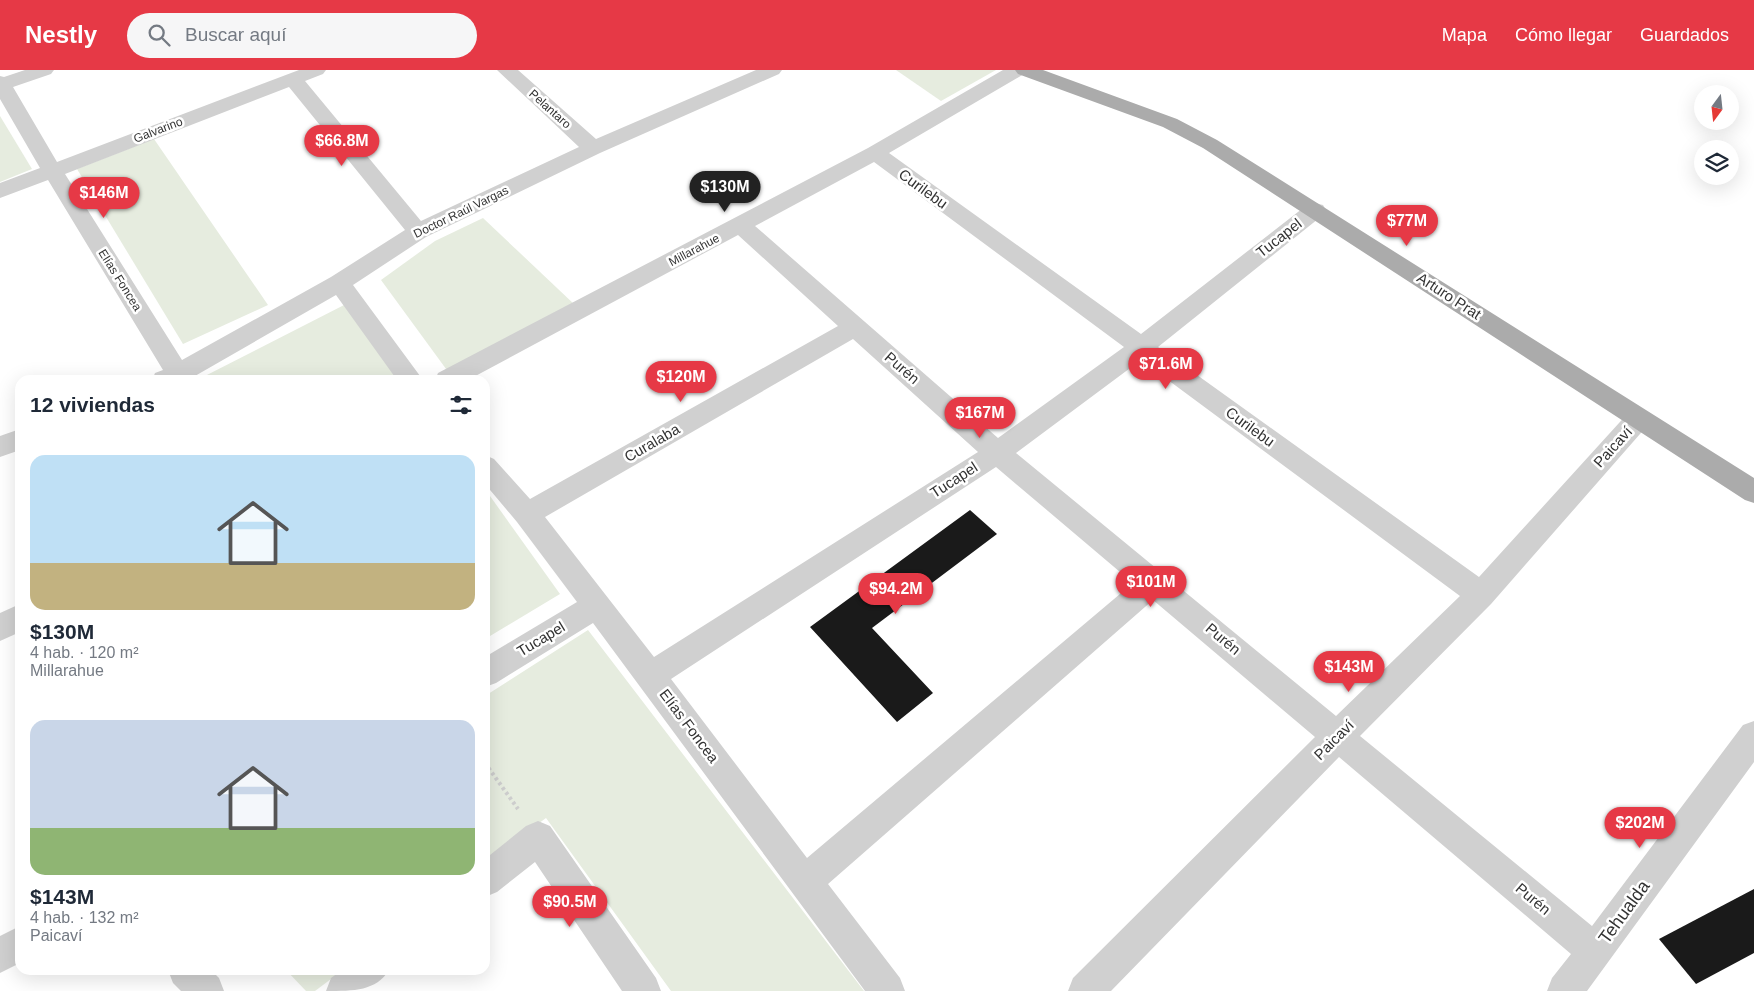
<!DOCTYPE html>
<html lang="es">
<meta charset="utf-8">
<style>
body{margin:0;font-family:Arial,sans-serif;background:#f6f6f7;color:#1f2937;height:100vh;display:flex;flex-direction:column;font-size:19px;white-space:nowrap}
*{box-sizing:border-box;margin:0}
p{font-size:16px;color:#747a83}
.icon{flex:none;width:28px;height:28px;fill:none;stroke:currentColor;stroke-width:2;stroke-linecap:round;stroke-linejoin:round}
.map{position:relative;flex:1;overflow:hidden}
.drawer{position:absolute;left:15px;top:305px;width:475px;height:600px;display:flex;flex-direction:column;background:#fff;border-radius:15px;box-shadow:0 5px 20px #0002}
.drawer>*{flex:none}
.needle{width:32px;rotate:195deg}
.controls{position:absolute;left:1694px;top:15px;display:grid;gap:10px}
.controls a{display:grid;place-items:center;width:45px;height:45px;border-radius:50%;background:#fff;box-shadow:0 5px 20px #0002;font-size:25px}
.price{position:absolute;translate:-50% -42px;padding:0 11px;border-radius:18px;background:#e63946;color:#fff;font-size:16px;line-height:32px;filter:drop-shadow(0 1px 2px #0008)}
.price::after{content:'';position:absolute;left:50%;top:30px;width:15px;height:11px;margin-left:-8px;background:inherit;clip-path:polygon(0 0,100% 0,50% 100%)}
.price.on{background:#222;color:#fff}
ul{padding:0;list-style:none}
li{display:grid;align-content:center;gap:10px;height:265px;padding:0 15px}
li span{display:grid;place-items:center;height:155px;border-radius:15px;color:#555}
li>.icon{margin-inline-start:auto}
span .icon{width:90px;height:90px;fill:#fffc;stroke-width:1}
li b{font-size:21px}
h2{display:flex;justify-content:space-between;align-items:center;height:60px;padding:0 15px;font-size:21px}
header{display:flex;align-items:center;gap:30px;box-sizing:border-box;height:70px;padding:0 25px;background:#e63946;color:#fff}
header strong{font-size:24px}
nav{display:flex;gap:28px;margin-inline-start:auto;font-size:18px}
.search{width:350px;height:45px;background:#f6f6f7;display:flex;align-items:center;gap:12px;box-sizing:border-box;padding:0 18px;border-radius:28px;color:#747a83;font-size:19px}
.map>svg:first-child{display:block}
.green{fill:#e6ecdf}
.building{fill:#1a1a1a}
.lines{fill:none;stroke-linecap:round;stroke-linejoin:round}
.path{stroke:#cdcdcd;stroke-width:4;stroke-dasharray:3 3;stroke-linecap:butt}
.minor{fill:#d0d0d0;fill-rule:evenodd}
.major{fill:#ababab;fill-rule:evenodd}
.labels{text-anchor:middle;stroke-width:5;stroke-linejoin:round;paint-order:stroke}
.far-street-label{font-size:12px;fill:#333;stroke:#fff}
.street-label{font-size:15px;fill:#333;stroke:#fff}
.near-street-label{font-size:18px;fill:#333;stroke:#fff}
</style>
<header>
<strong>Nestly</strong>
<div class="search"><svg class="icon" aria-label="search" viewBox="0 0 24 24"><circle cx="10" cy="10" r="6"/><path d="M15 15l6 6"/></svg>Buscar aquí</div>
<nav><a>Mapa</a><a>Cómo llegar</a><a>Guardados</a></nav>
</header>
<div class="map">
<svg width="1754" height="921" viewBox="0 0 1754 921">
<rect width="100%" height="100%" fill="#fff"/>
<g class="green">
<polygon points="896,0 996,0 941,31"/>
<polygon points="0,46 32,99 0,112"/>
<polygon points="154,69 268,235 183,274 77,99"/>
<polygon points="483,148 575,235 449,303 381,210 435,171"/>
<polygon points="348,233 415,310 202,310 201,308"/>
<polygon points="485,419 560,524 485,569"/>
<polygon points="588,560 864,921 671,921 546,748 485,793 485,626"/>
<polygon points="286,900 343,900 315,921 306,921"/>
</g>
<g class="building">
<polygon points="970,440 997,464 872,558 933,623 897,652 810,557"/>
<polygon points="1754,819 1754,883 1696,914 1659,869"/>
</g>
<g class="lines">
<polyline class="path" points="485,693 518,739"/>
<g class="minor">
<path d="M25,0h29l-3,4 -38,13 44,75 242,-92h27l-3,4 -18,7 116,140 158,-74 -82,-77h21l78,69 160,-69h26l-3,4 -179,79 -174,84 -73,48 70,95h-26l-61,-85 -148,85h-36l3,-7 8,-3 -115,-190 -48,18v-15l40,-15 -40,-69v-23l4,1zM289,17l116,143 -74,47 -149,83 -117,-186z"/>
<path d="M1003,0h24l-3,4 -135,79 252,181 166,-129 8,-2 8,2 3,5 -3,5 -165,132 321,230 150,-165 9,-3 9,3 4,7 -4,7 -156,178 -131,132 232,190 151,-201 11,-4v41l-167,229h-40l5,-13 19,-24 -232,-197 -228,234h-43l5,-13 242,-241 -162,-137 -325,284 72,94 5,13h-40l-272,-368 -97,60 -11,4v-30l92,-55 -60,-80 -32,-38v-29l9,4 36,40 308,-173 -100,-91 -270,145h-33l3,-7 430,-225zM874,92l250,185 -126,91 -243,-212zM853,269l125,113 -324,205 -109,-140zM1141,290l319,236 -124,120 -320,-263zM996,397l137,116 -326,275 -136,-179z"/>
<polygon points="20,359 20,380 0,387 0,366"/>
<polygon points="20,534 20,562 0,571 0,543"/>
<polygon points="538,751 550,756 656,908 661,921 622,921 535,792 497,822 485,827 485,789 526,756"/>
<polygon points="20,856 20,893 0,903 0,866"/>
<polygon points="168,900 211,900 219,908 224,921 181,921 173,913"/>
<path d="M342,900h47c-13,21 -35,21 -63,21l5,-13z"/>
</g>
<polygon class="major" points="1015,0 1043,0 1177,49 1217,70 1754,408 1754,433 1745,430 1203,78 1163,57 1018,4"/>
</g>
<g class="labels">
<g class="far-street-label">
<text transform="translate(550 39) rotate(42)" y="4">Pelantaro</text>
<text transform="translate(158 60) rotate(-21)" y="4">Galvarino</text>
<text transform="translate(461 142) rotate(-26)" y="4">Doctor Raúl Vargas</text>
<text transform="translate(694 180) rotate(-28)" y="4">Millarahue</text>
<text transform="translate(120 210) rotate(58)" y="4">Elías Foncea</text>
</g>
<g class="street-label">
<text transform="translate(923 119) rotate(36)" y="5">Curilebu</text>
<text transform="translate(1279 168) rotate(-38)" y="5">Tucapel</text>
<text transform="translate(1449 226) rotate(33)" y="5">Arturo Prat</text>
<text transform="translate(902 298) rotate(41)" y="5">Purén</text>
<text transform="translate(1250 357) rotate(36)" y="5">Curilebu</text>
<text transform="translate(652 373) rotate(-30)" y="5">Curalaba</text>
<text transform="translate(1613 377) rotate(-48)" y="5">Paicaví</text>
<text transform="translate(954 410) rotate(-33)" y="5">Tucapel</text>
<text transform="translate(541 569) rotate(-31)" y="5">Tucapel</text>
<text transform="translate(1223 569) rotate(40)" y="5">Purén</text>
<text transform="translate(689 656) rotate(53)" y="5">Elías Foncea</text>
<text transform="translate(1334 670) rotate(-45)" y="5">Paicaví</text>
<text transform="translate(1533 829) rotate(40)" y="5">Purén</text>
</g>
<g class="near-street-label">
<text transform="translate(1624 842) rotate(-54)" y="6">Tehualda</text>
</g>
</g>
</svg>
<div class="controls">
<a><svg class="needle" viewBox="-14 -14 28 28"><path d="M0-13l5 13h-10z" fill="#e53935"/><path d="M0 13l5-13h-10z" fill="#747a83"/></svg></a>
<a><svg class="icon" aria-label="layers" viewBox="0 0 24 24"><path d="M12 4l9 5-9 5-9-5zM3 14l9 5 9-5"/></svg></a>
</div>
<b class="price" style="left:342px;top:97px">$66.8M</b>
<b class="price on" style="left:725px;top:143px">$130M</b>
<b class="price" style="left:104px;top:149px">$146M</b>
<b class="price" style="left:1407px;top:177px">$77M</b>
<b class="price" style="left:1166px;top:320px">$71.6M</b>
<b class="price" style="left:681px;top:333px">$120M</b>
<b class="price" style="left:980px;top:369px">$167M</b>
<b class="price" style="left:1151px;top:538px">$101M</b>
<b class="price" style="left:896px;top:545px">$94.2M</b>
<b class="price" style="left:1349px;top:623px">$143M</b>
<b class="price" style="left:1640px;top:779px">$202M</b>
<b class="price" style="left:570px;top:858px">$90.5M</b>
<section class="drawer">
<h2>12 viviendas<svg class="icon" aria-label="filters" viewBox="0 0 24 24"><path d="M4 7h16M4 17h16"/><circle cx="9" cy="7" r="2"/><circle cx="15" cy="17" r="2"/></svg></h2>
<ul>
<li><span style="background:linear-gradient(#bfe0f5 70%,#c2b280 0)"><svg class="icon" aria-label="home" viewBox="0 0 24 24"><path d="M3 11l9-7 9 7M6 9v11h12V9"/></svg></span><div><b>$130M</b><p>4 hab. · 120 m²</p><p>Millarahue</p></div></li>
<li><span style="background:linear-gradient(#c9d6e8 70%,#8fb573 0)"><svg class="icon" aria-label="home" viewBox="0 0 24 24"><path d="M3 11l9-7 9 7M6 9v11h12V9"/></svg></span><div><b>$143M</b><p>4 hab. · 132 m²</p><p>Paicaví</p></div></li>
</ul>
</section>
</div>
